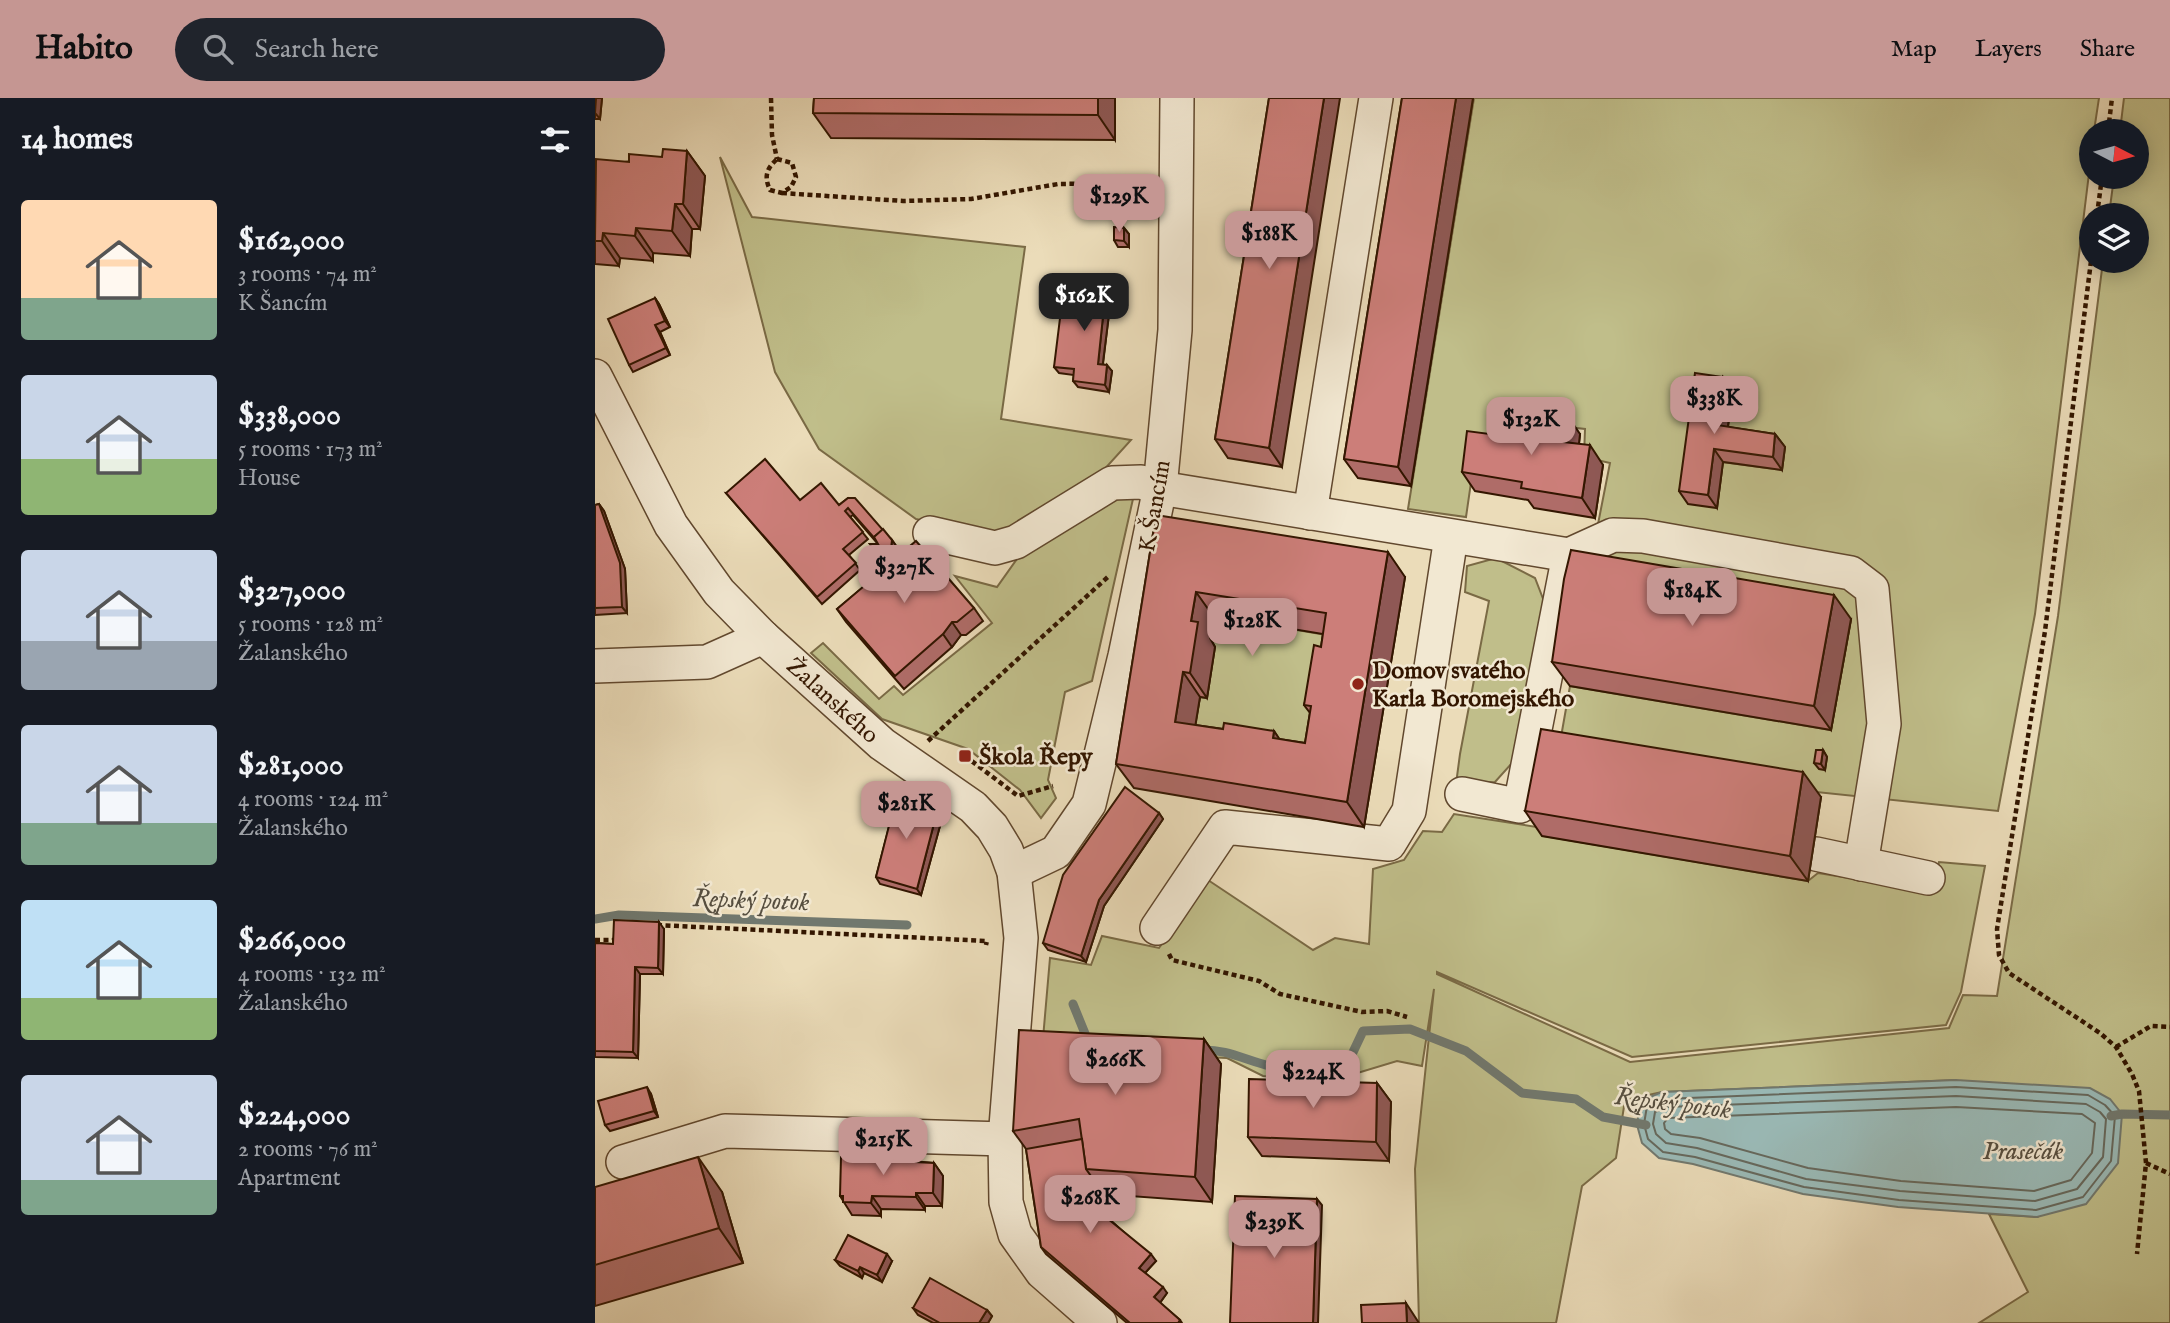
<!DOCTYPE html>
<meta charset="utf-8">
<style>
body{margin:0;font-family:"IM FELL English",serif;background:#20242c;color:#f1f3f6;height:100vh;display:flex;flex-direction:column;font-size:26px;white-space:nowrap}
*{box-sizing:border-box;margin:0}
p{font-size:23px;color:#9ea1a6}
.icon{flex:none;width:38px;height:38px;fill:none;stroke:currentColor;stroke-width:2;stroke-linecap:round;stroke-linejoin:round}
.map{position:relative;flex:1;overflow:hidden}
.side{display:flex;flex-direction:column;background:#171b24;width:595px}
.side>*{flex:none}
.needle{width:46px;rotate:96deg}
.controls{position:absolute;left:1484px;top:21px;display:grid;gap:14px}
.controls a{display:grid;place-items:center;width:70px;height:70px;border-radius:50%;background:#171b24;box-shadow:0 4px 18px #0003;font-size:35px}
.price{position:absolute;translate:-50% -60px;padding:0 16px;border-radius:14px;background:#c59692;color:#111;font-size:23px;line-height:46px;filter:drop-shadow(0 2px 4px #0008)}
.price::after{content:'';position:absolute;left:50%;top:42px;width:21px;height:16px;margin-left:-10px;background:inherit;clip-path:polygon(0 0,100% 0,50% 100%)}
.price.current{background:#222;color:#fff}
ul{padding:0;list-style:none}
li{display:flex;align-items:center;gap:21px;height:175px;padding:0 21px}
li span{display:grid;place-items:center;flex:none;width:196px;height:140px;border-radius:7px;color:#555}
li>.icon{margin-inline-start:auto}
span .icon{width:84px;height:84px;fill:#fffc;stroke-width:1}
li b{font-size:30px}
h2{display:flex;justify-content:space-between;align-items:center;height:84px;padding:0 21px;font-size:30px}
header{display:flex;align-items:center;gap:42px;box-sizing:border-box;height:98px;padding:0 35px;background:#c59692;color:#111}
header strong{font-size:33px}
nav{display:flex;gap:38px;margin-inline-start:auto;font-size:24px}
.search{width:490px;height:63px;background:#20242c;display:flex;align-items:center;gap:18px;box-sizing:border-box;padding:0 24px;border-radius:38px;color:#9ea1a6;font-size:26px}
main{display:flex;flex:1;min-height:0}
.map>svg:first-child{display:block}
.green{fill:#c0be8a;stroke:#7a6a45;stroke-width:2;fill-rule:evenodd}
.water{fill:#9abab7;stroke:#71786e;stroke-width:2}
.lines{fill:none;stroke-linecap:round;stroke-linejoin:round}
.shore{stroke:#66685c;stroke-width:2}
.stream{stroke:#71786e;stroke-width:9}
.minor-casing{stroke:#61482e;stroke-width:36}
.path{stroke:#331600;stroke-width:4.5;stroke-dasharray:5 3.5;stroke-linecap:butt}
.minor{stroke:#f2e8d2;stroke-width:33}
.wall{fill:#af6c68;stroke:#331600;stroke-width:2;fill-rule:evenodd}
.shaded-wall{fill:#8f5855;stroke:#331600;stroke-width:2}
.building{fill:#cc7e79;stroke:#331600;stroke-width:2;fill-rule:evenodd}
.poi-dot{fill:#8f2418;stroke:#f2e8d2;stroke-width:2.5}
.labels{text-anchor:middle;stroke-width:5;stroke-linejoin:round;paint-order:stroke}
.street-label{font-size:24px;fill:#331600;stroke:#f2e8d2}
.poi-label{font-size:24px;font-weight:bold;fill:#331600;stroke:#f2e8d2;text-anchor:start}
.water-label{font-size:26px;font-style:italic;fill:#574f40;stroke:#f2e8d2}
</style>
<header>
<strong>Habito</strong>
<div class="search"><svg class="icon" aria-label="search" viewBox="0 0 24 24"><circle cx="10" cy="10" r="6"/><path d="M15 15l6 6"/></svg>Search here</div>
<nav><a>Map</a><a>Layers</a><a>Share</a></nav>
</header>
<main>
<section class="side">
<h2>14 homes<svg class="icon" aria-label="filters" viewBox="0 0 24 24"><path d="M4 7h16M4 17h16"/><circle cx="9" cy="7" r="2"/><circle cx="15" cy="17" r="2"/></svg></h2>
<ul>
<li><span style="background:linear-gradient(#ffd9b3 70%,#7fa58c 0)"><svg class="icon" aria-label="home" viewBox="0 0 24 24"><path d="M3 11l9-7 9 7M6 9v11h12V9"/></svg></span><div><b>$162,000</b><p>3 rooms · 74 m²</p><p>K Šancím</p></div></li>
<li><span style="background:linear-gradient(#c9d6e8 60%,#8fb573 0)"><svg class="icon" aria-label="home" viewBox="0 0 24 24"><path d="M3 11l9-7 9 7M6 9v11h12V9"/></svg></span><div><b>$338,000</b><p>5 rooms · 173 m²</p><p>House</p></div></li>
<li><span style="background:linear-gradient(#c9d6e8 65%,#9aa5b1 0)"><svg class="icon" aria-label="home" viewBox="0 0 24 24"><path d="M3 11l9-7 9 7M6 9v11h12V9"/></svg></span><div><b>$327,000</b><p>5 rooms · 128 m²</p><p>Žalanského</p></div></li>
<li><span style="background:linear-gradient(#c9d6e8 70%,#7fa58c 0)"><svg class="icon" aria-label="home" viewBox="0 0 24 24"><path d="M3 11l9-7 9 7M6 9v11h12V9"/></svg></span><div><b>$281,000</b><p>4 rooms · 124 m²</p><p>Žalanského</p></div></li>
<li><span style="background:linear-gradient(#bfe0f5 70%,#8fb573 0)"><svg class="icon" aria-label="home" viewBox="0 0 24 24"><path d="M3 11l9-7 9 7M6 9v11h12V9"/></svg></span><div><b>$266,000</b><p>4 rooms · 132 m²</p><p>Žalanského</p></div></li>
<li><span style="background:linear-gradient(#c9d6e8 75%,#7fa58c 0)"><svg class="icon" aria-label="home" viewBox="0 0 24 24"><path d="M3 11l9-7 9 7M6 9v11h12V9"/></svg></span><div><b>$224,000</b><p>2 rooms · 76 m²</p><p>Apartment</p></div></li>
</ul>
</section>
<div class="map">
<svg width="1575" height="1225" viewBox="0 0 1575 1225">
<rect width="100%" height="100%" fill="#ebdcb9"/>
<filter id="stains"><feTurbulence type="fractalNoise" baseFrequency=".00286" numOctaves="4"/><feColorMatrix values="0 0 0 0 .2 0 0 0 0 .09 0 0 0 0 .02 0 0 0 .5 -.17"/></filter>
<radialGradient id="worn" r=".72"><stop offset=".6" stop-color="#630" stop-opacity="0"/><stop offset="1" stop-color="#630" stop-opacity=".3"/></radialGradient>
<g class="green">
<path d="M879,0h625l-5,33h-3v26l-56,457 -37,197 -257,-27 -183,-30 12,-68 261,44 20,-110 -263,-45 22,-112 -26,-6 1,-28 -36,-4 -9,28 -63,-12 -11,76 -58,-8zM1110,289l21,52 55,31 -58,-8z"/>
<polygon points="1529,0 1575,0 1575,1225 1384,1225 1433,1194 1394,1116 1442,1119 1361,982 1067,994 1030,1002 1021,1060 987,1088 961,1225 824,1225 820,1071 839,891 827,968 802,963 736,983 668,978 632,960 447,952 455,860 496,867 507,838 564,850 613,782 718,852 740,840 774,846 778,771 809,762 828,733 847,734 859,716 948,730 948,738 1213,783 1223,775 1337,793 1344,764 1390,768 1366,894 1351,927 1037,959 842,874 842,876 1035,964 1354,930 1368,897 1402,898 1463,518 1508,163 1542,163 1542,117 1514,117 1519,79 1542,79 1542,33 1525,33"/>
<polygon points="125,59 157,119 430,149 406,321 536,342 487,396 411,441 321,421 224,351 180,274"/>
<polygon points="540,392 497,583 470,594 453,682 461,700 446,720 425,692 373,651 287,621 216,555 228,545 284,601 299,588 308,597 397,525 360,478 402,489 429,451"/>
<polygon points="901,460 940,480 952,511 926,655 900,684 861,686 865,656 894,503 870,494 872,468"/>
<polygon points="618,518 749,540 727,670 597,649 605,599 611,600 613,548"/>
</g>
<polygon class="water" points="1361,982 1495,990 1515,1001 1527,1016 1523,1065 1491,1106 1442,1119 1303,1109 1208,1096 1098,1066 1064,1060 1047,1045 1042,1027 1045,1003 1067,994"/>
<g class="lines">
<g class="shore">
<polygon points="1361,989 1493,997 1510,1007 1520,1018 1516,1063 1488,1099 1441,1112 1304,1102 1209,1089 1100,1059 1068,1054 1053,1041 1049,1026 1052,1008 1069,1001"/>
<polygon points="1361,998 1491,1006 1505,1014 1511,1021 1508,1059 1482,1091 1440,1103 1305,1093 1211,1081 1102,1050 1071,1045 1061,1036 1058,1026 1060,1014 1071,1009"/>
<polygon points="1361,1009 1487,1016 1500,1025 1497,1055 1476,1082 1439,1093 1306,1083 1213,1070 1105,1040 1076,1036 1070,1031 1069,1025 1073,1020"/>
</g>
<g class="stream">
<polyline points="0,821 24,817 312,827"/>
<polyline points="478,906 491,938 496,941"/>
<path d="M606,952c26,-1 44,10 69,16 25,7 51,5 76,1l17,-36 47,-2 56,22 56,42 54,6 27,18 43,8"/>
<polyline points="1516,1018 1527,1016 1575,1017"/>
</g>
<defs>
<g id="minor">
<polyline points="0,278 76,427 124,494 168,539 287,646 378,709 397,729 411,752 419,774 426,840 410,1041 411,1104 420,1136 447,1174 505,1225"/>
<polyline points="715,415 781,0"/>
<polyline points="335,435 400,450 421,444 517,385 546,384 565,390 974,457 925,708 867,696"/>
<polyline points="974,457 1018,437 1048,438 1256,475 1277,491 1289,626 1266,766"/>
<polyline points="0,568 112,564 168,539"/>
<polyline points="1221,756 1333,780"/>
<polyline points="419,774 461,754 494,706 530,558 565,390 580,232 582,0"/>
<polyline points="562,830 630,729 794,746 814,713 856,439"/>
<polyline points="28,1064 130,1033 410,1041"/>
</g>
</defs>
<use href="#minor" class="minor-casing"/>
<g class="path">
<polyline points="176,0 177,37 182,61"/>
<polyline points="1513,33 1517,0"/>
<path d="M182,61l15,4 4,14 -5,10 -9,6 -12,-3c-6,-13 -4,-21 7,-31z"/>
<polyline points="187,95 308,103 376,101 463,86 538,85"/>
<polyline points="1502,117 1507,79"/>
<polyline points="1496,163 1450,533 1402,831 1404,857 1414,875 1505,935 1521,949 1537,976 1544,993 1551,1065 1542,1156"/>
<polyline points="333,643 515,477"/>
<polyline points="370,658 423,698 458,688"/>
<polyline points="62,827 392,843 391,847"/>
<polyline points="0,842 19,842 19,840"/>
<polyline points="574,856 577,862 664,883 685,896 767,914 792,913 812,919"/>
<polyline points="1521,949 1556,928 1575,929"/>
<polyline points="1551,1065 1575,1076"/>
</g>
<use href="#minor" class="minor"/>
</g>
<g class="wall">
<polygon points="0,0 7,0 5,21 0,21"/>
<polygon points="219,0 520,0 520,42 236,40 218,15"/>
<polygon points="674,0 687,369 633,360 620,341"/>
<polygon points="807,0 878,0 816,388 763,380 749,361"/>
<polygon points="92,53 110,78 105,131 97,131 95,158 58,155 58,163 25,160 24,168 0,166 0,68 67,59"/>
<polygon points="529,130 534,136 534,149 523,149 519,142"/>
<polygon points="527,197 524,217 514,216 508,266 517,273 514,294 483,289 478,283 479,277 464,275 459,269 488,199"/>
<polygon points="60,200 64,206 75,229 65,234 75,257 38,274 34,267"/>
<polygon points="1128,279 1138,292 1133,329 1180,336 1190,349 1187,372 1128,364 1122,410 1093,406 1084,393"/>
<polygon points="985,336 984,346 1008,367 1000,420 939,410 933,402 880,393 867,374 933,341"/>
<polygon points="131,395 205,402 244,407 253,400 297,442 306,455 379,510 388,523 371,537 366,537 357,549 309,591 251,524 242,511 285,475 275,461 278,450 275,446 283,446 258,417 255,419 273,441 254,457 265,472 227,506"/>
<polygon points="4,406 9,413 30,471 32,515 0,517 0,407"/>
<path d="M561,417l249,62 -41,250 -230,-39 -18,-24zM618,518l110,18 -2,13 -17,58 6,8 -5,30 -26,-4 -5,-8 -51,-2 -28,-4 5,-28 7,1 8,-51 -5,-9z"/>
<polygon points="1256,521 1236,632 975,588 957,564"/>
<polygon points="1228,652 1232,659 1230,672 1224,671 1219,665"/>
<polygon points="1226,699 1213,783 947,738 930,713"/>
<polygon points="564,715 568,721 509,808 491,864 453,852 448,845"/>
<polygon points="287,717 348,717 326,797 285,786 281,779 295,725 291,724"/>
<polygon points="69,831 68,876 45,876 43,960 0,959 0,845 18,846"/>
<polygon points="609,941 626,966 617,1104 508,1096 512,1119 561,1163 550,1175 572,1195 565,1205 585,1222 587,1225 532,1225 451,1156 446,1149 431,1051 418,1033"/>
<polygon points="782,985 796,1004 794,1063 667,1058 653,1039"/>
<polygon points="56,996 63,1019 15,1033 10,1027"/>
<polygon points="282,1060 339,1065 348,1078 347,1108 330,1108 330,1112 286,1111 286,1118 257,1117 245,1098"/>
<polygon points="0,1089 127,1094 148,1165 0,1208"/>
<polygon points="240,1162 297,1163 287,1184 269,1175 267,1180 245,1168"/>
<polygon points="318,1210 392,1212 397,1218 393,1225 338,1225 323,1217"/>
</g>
<g class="shaded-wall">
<polygon points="1,0 7,0 5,21 0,15"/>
<polygon points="503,0 520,0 520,42 503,17"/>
<polygon points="729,0 745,0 687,369 674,350"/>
<polygon points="861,0 878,0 816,388 803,369"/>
<polygon points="92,53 110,78 105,131 88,106"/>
<polygon points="80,106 97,131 95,158 77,133"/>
<polygon points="41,130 58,155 58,163 40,138"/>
<polygon points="529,130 534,136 534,149 529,143"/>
<polygon points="8,135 25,160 24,168 7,143"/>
<polygon points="522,190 527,197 524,217 519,211"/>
<polygon points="60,200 64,206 75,229 70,223"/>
<polygon points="509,209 514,216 507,272 503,266"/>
<polygon points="60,227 65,234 75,257 71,250"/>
<polygon points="512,267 517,273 514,294 510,287"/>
<polygon points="1128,279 1138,292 1131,341 1122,327"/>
<polygon points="972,317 985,336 982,363 969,344"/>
<polygon points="1180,336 1190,349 1187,372 1178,359"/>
<polygon points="995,347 1008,367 1000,420 987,400"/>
<polygon points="1119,351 1128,364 1122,410 1113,397"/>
<polygon points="4,406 9,413 30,471 32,515 27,509"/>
<polygon points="297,442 306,455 304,473 295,460"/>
<polygon points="793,454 810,479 769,729 752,704"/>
<polygon points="601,494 618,518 615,540 620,549 612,600 595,575 596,523"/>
<polygon points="1239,497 1256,521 1236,632 1219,608"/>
<polygon points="357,524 366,537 357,549 348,536"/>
<polygon points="588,574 605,599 597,648 580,624"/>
<polygon points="679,633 696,658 678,640"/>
<polygon points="1228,652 1232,659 1230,672 1226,666"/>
<polygon points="1208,674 1226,699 1213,783 1195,758"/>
<polygon points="343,710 348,717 326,797 322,791"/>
<polygon points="564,715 568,721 509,808 491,864 486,858 504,802"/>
<polygon points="64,824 69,831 68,876 63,870"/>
<polygon points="40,869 45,876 43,960 38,954"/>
<polygon points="609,941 626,966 617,1104 600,1079"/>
<polygon points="782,985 796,1004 794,1063 781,1044"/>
<polygon points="52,989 56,996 63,1019 59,1013"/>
<polygon points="103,1059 127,1094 148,1165 124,1130"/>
<polygon points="339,1065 348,1078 347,1108 338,1095"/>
<polygon points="504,1089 508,1096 512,1122 507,1116"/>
<polygon points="321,1095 330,1108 330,1112 321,1099"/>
<polygon points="277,1098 286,1111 286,1118 276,1105"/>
<polygon points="722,1101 727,1107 723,1225 718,1225"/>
<polygon points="292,1156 297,1163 287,1184 282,1177"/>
<polygon points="556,1156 561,1163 549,1176 544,1170"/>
<polygon points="265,1169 269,1175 267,1180 263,1173"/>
<polygon points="568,1189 572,1195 564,1206 559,1199"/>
<polygon points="811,1205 824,1225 812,1225"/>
<polygon points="392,1212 397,1218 393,1225 384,1225"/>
</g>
<g class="building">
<polygon points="219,0 503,0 503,17 218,15"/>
<polygon points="674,0 729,0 674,350 620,341"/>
<polygon points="807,0 861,0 803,369 749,361"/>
<polygon points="68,51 92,53 88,106 80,106 77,133 41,130 40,138 8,135 7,143 0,143 1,61 34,64 34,56 67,59"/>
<polygon points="519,129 529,130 529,143 519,142"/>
<polygon points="490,186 522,190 519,211 509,209 503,266 512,267 510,287 478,283 479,271 459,269 468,196 488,199"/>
<polygon points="60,200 70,223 60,227 71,250 34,267 13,221"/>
<polygon points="1100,275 1128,279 1122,327 1180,336 1178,359 1119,351 1113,397 1084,393"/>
<polygon points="939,312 972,317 969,344 995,347 987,400 926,390 927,384 867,374 872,333 933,341"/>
<polygon points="170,361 205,402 226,385 244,407 253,400 260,400 288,432 279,439 281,442 253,410 250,413 268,434 248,451 261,465 222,499 131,395"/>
<polygon points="4,406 25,465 27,509 0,510 0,407"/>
<path d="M561,417l232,37 -41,250 -231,-38zM601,494l130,21 -5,34 -7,-2 -10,60 7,1 -6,37 -32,-5 1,-7 -50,-8 -1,6 -48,-7 8,-50 7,1 8,-51 -7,-1z"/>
<polygon points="288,431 297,442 295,460 297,463 321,443 379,510 362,524 357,524 348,536 300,578 242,511 288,472 282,469 275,461 275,453 278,450 275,446 283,446 279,439"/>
<polygon points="976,452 1239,497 1219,608 957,564 969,481"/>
<polygon points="946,631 1208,674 1195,758 930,713"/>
<polygon points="1221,652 1228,652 1226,666 1219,665"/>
<polygon points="530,689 564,715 504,802 486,858 448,845 468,777"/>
<polygon points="293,695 301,700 343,710 322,791 281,779 296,720 287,717"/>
<polygon points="19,822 64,824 63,870 40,869 38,954 0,953 0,845 18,846"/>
<polygon points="424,932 609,941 600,1079 491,1071 484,1021 418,1033"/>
<polygon points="654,981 782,985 781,1044 653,1039"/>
<polygon points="52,989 59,1013 10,1027 3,1003"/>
<polygon points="487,1041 491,1071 504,1089 507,1116 556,1156 544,1170 568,1189 559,1199 585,1222 583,1225 535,1225 446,1149 431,1051"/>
<polygon points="249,1053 277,1053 278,1060 322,1060 321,1064 339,1065 338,1095 321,1095 321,1099 277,1098 276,1105 248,1104 248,1098 245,1098 246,1059 249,1059"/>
<polygon points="103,1059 124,1130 0,1167 0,1089"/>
<polygon points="640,1098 722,1101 718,1225 635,1225"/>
<polygon points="253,1137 292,1156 282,1177 265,1169 263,1173 240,1162"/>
<polygon points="335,1180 392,1212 384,1225 345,1225 318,1210"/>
<polygon points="811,1205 812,1225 767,1225 766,1207"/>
</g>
<g class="poi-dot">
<circle cx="763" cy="586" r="7"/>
<rect x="363" y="651" width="14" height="14" rx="3.5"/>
</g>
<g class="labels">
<g class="street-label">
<text transform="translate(559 408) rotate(-80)" y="8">K Šancím</text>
<text transform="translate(238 602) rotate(42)" y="8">Žalanského</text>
</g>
<g class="poi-label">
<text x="777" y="580">Domov svatého<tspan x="777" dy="28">Karla Boromejského</tspan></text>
<text x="384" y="666">Škola Řepy</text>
</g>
<g class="water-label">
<text transform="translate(156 801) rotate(2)" y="9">Řepský potok</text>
<text transform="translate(1078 1004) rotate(7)" y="9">Řepský potok</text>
<text x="1428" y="1061">Prasečák</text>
</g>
</g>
<rect width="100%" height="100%" filter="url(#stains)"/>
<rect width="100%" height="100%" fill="url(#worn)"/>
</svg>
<div class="controls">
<a><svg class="needle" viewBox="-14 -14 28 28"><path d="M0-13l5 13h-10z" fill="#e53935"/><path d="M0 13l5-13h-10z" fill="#9ea1a6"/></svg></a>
<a><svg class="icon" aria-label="layers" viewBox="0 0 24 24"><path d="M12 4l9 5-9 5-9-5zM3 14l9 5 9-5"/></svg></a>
</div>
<b class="price" style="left:524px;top:136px">$129K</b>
<b class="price" style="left:674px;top:173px">$188K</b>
<b class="price current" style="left:489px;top:235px">$162K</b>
<b class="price" style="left:1119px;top:338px">$338K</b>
<b class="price" style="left:936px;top:359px">$132K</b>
<b class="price" style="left:309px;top:507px">$327K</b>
<b class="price" style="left:1097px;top:530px">$184K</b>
<b class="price" style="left:657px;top:560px">$128K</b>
<b class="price" style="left:311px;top:743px">$281K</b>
<b class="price" style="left:520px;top:999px">$266K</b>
<b class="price" style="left:718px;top:1012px">$224K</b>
<b class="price" style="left:288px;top:1079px">$215K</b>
<b class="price" style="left:495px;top:1137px">$268K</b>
<b class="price" style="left:679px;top:1162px">$239K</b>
</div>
</main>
